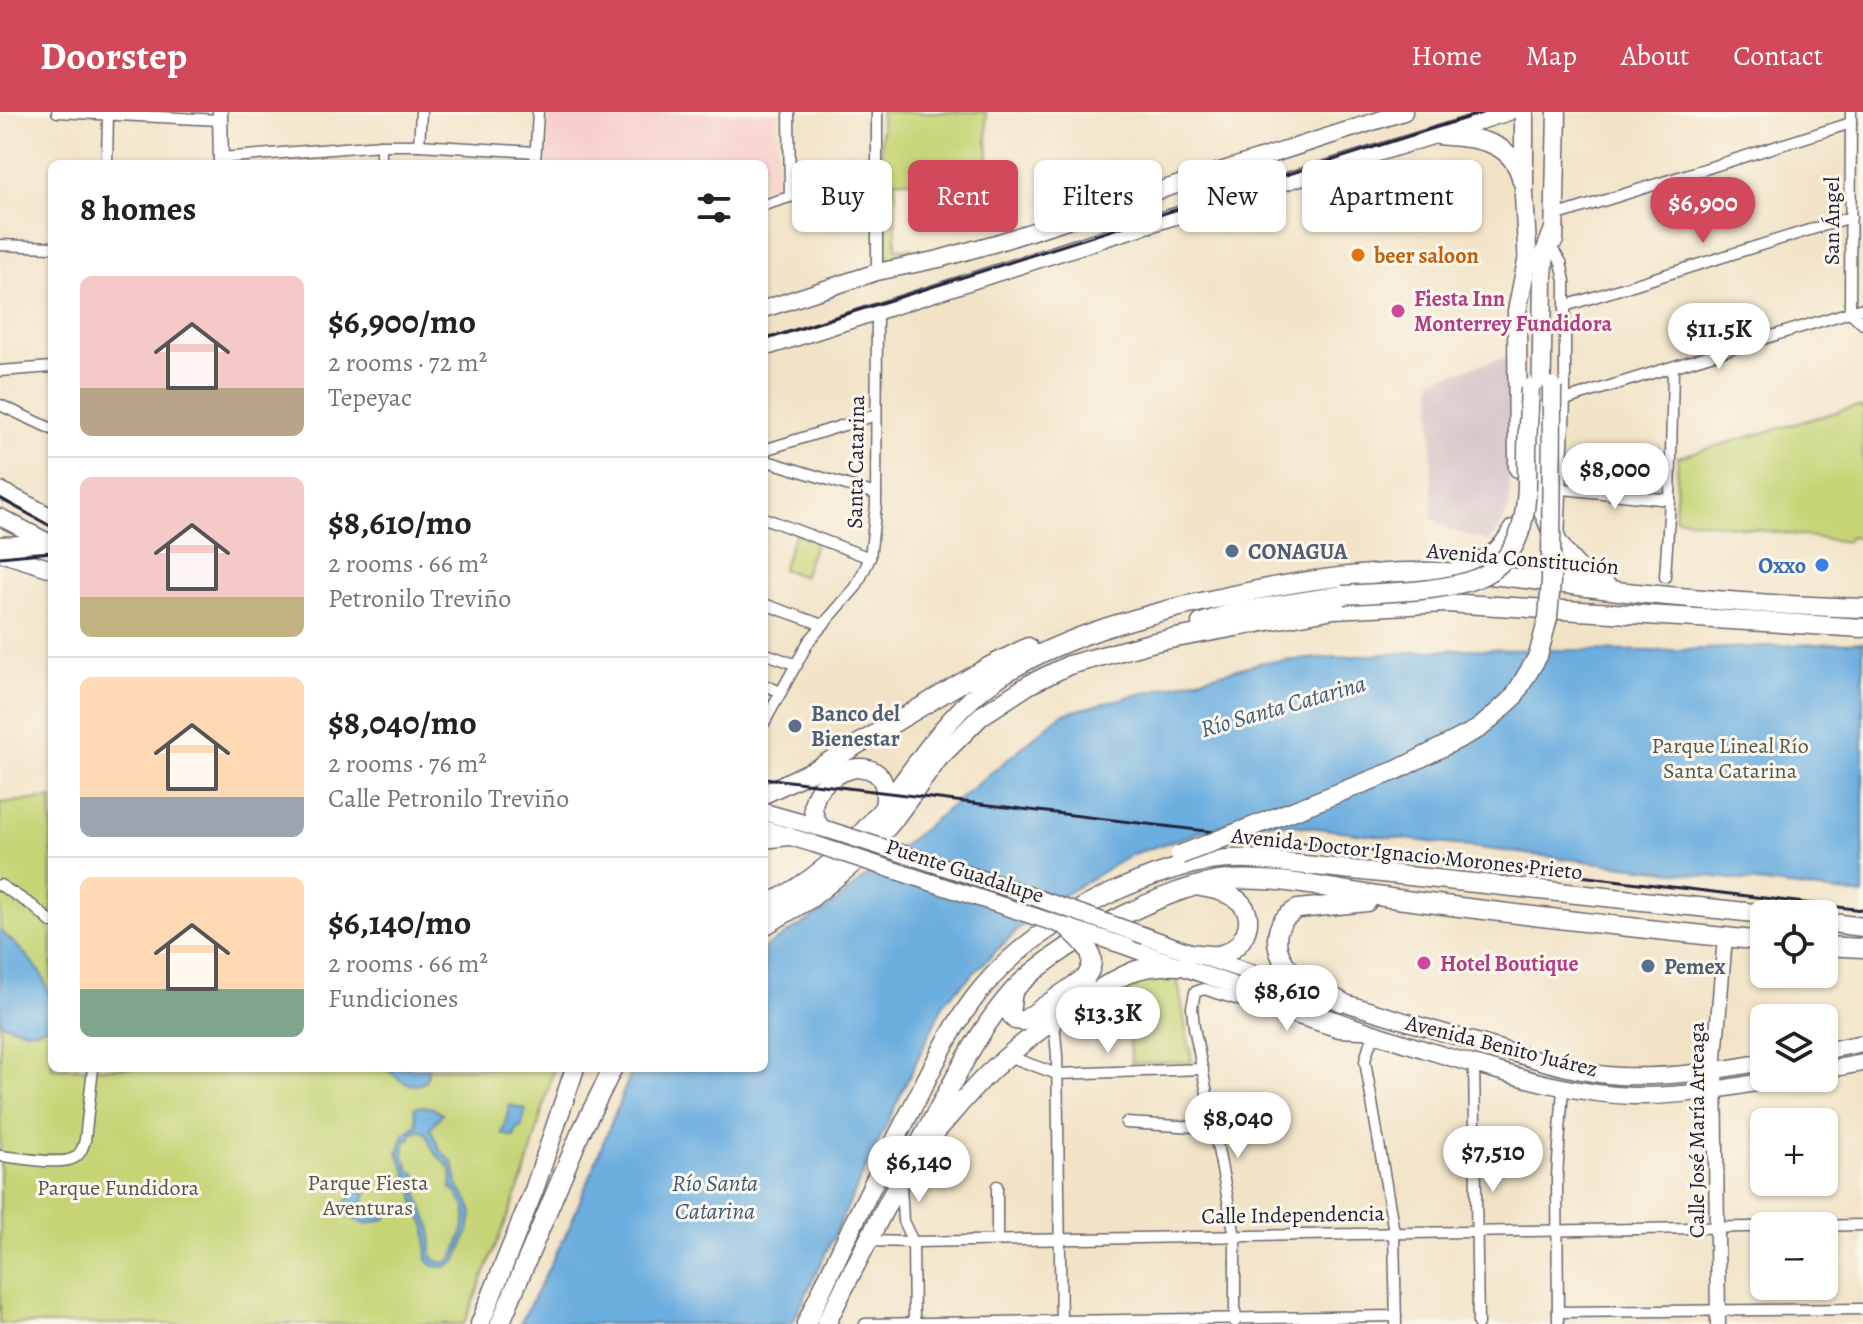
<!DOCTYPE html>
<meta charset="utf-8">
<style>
body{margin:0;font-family:Alegreya,serif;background:#f6f6f6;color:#222;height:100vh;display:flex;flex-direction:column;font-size:30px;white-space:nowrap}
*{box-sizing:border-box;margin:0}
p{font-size:26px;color:#767676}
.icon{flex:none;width:44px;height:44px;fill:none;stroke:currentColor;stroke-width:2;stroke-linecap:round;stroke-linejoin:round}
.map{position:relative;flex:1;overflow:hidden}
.drawer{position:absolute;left:48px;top:48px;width:720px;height:912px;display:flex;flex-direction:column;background:#fff;border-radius:12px;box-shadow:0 2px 6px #0004}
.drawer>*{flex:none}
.banner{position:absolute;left:792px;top:48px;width:760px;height:72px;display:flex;gap:16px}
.buttons{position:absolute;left:1750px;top:788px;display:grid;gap:16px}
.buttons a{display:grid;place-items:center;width:88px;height:88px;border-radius:12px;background:#fff;box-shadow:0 2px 6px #0004;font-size:40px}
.price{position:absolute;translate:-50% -68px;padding:0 18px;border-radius:28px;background:#fff;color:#222;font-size:26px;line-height:52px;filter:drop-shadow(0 2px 4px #0008)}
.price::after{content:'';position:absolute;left:50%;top:48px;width:24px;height:18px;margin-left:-12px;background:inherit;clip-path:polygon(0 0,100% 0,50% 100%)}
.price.selected{background:#d1495b;color:#fff}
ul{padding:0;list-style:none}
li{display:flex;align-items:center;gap:24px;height:200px;padding:0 32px}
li+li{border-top:2px solid #e0e0e0}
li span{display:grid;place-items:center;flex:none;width:224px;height:160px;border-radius:12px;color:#555}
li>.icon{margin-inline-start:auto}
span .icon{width:96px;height:96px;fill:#fffc;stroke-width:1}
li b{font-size:34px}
h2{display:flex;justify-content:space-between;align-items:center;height:96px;padding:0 32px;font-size:34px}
.chip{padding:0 28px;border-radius:12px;background:#fff;box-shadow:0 2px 6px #0004;font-size:28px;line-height:72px}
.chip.selected{background:#d1495b;color:#fff}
header{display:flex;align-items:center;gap:48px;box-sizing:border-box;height:112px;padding:0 40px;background:#d1495b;color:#fff}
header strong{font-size:38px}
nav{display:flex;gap:44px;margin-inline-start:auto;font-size:28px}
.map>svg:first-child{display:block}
.built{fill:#f7d0cd}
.industrial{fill:#d2bec3}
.green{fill:#c6d476;stroke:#747b58;stroke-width:2}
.water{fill:#6baddf;stroke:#46688d;stroke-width:2;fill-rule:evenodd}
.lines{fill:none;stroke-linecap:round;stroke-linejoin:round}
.street-casing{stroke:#6b666c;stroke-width:13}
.secondary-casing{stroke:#6b666c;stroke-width:17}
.primary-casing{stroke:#6b666c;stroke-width:19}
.highway-casing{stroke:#6b666c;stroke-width:21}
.street{stroke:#fff;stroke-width:10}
.secondary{stroke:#fff;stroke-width:14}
.primary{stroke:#fff;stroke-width:16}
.highway{stroke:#fff;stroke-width:18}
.rail{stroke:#22223b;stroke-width:3}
.primary-bridge-casing{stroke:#6b666c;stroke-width:19;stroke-linecap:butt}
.highway-bridge-casing{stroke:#6b666c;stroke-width:21;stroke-linecap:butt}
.primary-bridge{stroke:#fff;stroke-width:16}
.highway-bridge{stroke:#fff;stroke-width:18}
.food-dot{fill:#e8710a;stroke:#fbf7ec;stroke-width:3}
.hotel-dot{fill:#d1479c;stroke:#fbf7ec;stroke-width:3}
.service-dot{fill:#5c6f8a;stroke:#fbf7ec;stroke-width:3}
.shop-dot{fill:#3f7fe0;stroke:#fbf7ec;stroke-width:3}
.labels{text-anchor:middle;stroke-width:6;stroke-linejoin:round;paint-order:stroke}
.street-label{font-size:22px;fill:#22223b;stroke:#fbf7ec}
.food-label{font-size:22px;font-weight:bold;fill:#c56008;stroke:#fbf7ec;text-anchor:start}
.hotel-label{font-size:22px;font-weight:bold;fill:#b23c85;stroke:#fbf7ec;text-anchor:start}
.service-label{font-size:22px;font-weight:bold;fill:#4e5e75;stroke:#fbf7ec;text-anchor:start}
.shop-label{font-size:22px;font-weight:bold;fill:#366cbe;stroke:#fbf7ec;text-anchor:end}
.park-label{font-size:22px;fill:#53574d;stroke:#fbf7ec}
.water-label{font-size:24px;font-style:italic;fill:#3f5a7d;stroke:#fbf7ec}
</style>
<header>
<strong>Doorstep</strong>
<nav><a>Home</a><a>Map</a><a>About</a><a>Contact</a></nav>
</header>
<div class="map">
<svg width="1863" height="1212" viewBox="0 0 1863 1212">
<rect width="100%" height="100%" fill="#fbf7ec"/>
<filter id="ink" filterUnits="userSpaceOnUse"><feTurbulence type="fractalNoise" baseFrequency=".0125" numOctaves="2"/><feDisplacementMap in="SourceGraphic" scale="16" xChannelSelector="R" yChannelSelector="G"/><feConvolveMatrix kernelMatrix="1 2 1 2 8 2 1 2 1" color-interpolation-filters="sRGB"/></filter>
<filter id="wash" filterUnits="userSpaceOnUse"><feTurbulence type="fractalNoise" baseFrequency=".006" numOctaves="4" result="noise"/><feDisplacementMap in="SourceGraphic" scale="32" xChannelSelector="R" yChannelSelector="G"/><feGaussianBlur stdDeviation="1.8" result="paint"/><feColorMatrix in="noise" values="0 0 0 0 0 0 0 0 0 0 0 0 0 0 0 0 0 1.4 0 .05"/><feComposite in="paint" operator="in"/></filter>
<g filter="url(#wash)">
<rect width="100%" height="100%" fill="#f2e3c7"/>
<polygon class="built" points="549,0 776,0 777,77 764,80 764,52 546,52"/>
<polygon class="industrial" points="1511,244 1509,395 1502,413 1489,430 1451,418 1432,406 1432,267"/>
<g class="green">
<polygon points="881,0 986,0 989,73 895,68 896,137 912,137 912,146 895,150 882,138"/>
<polygon points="1854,295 1863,296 1863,427 1849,425 1847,430 1675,406 1678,345"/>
<polygon points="795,421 816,429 803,465 782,457"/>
<polygon points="52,686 52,956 554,956 525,1062 464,1212 0,1212 0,691"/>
<polygon points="1176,859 1192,950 1132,951 1127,910 1106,912 1103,906 1064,916 1131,870 1149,862"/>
</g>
<g class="water">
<polygon points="1863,530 1863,783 1241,707 1133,742 1037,799 945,889 792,1212 520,1212 569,1116 633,956 764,956 764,836 828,796 1062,602 1264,550 1461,537 1658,539"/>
<path d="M0,818c33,32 52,44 52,92 -15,15 -34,6 -52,1z"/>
<path d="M386,956h41l1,5 -3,9c-18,8 -26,-3 -39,-14z"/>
<polygon points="510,993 526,997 521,1016 517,1016 514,1025 502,1022"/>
<path d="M423,994l10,2 9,6 -12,15 10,21 13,13 5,24 11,15 3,11 -3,18 -13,31 -11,5 -12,-1 -6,-7 -1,-32 -10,-20 -4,-21 -14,-32 6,-20 13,-9 -3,-17zM421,1018c10,5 7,13 13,21 13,17 20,13 17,38l2,-1 13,20c1,10 -8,48 -17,53 -4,3 -9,1 -13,0l-4,-5 -1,-30 -10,-21 -7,-27 3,-1 -3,-5 -3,1 -7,-16 1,-15 6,-3v-5z"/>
<polygon points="360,1078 367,1082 362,1091 369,1098 389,1093 390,1098 386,1107 366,1112 348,1105 346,1090 355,1079"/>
</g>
</g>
<g filter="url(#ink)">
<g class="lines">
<defs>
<g id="street">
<polyline points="57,0 220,8"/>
<polyline points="789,0 790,85"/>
<polyline points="877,0 877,160"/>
<polyline points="1851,0 1850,200 1863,212"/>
<polyline points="419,33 421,0"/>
<polyline points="221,46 381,33 419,33 535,40"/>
<polyline points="107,52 108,0"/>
<polyline points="381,52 381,33"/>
<polyline points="535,52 538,0"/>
<polyline points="764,93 877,58"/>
<polyline points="1555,104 1851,11"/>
<polyline points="0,133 52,135"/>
<polyline points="1553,138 1561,150 1565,169 1565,288 1559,429"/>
<polyline points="1565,194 1851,105"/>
<polyline points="0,259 52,255"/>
<polyline points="1565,288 1863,196"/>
<polyline points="0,293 52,317"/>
<polyline points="764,338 876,303"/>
<polyline points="767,349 876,382"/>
<polyline points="1563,377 1670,388"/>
<polyline points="764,406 870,446"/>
<polyline points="1665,465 1670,388 1673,257"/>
<polyline points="764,492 823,513"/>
<polyline points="764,541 797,553"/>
<polyline points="764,573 781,580"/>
<polyline points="764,611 809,529 856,475 870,446 876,393 877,201"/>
<polyline points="0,773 33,794 52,811"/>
<polyline points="1054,909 1057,944 1061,1212"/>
<polyline points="1377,923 1369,934 1365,949 1394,1120 1396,1212"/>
<polyline points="1008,944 1057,962 1203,957"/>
<polyline points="1474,952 1478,1212"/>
<polyline points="1126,1011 1214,1016"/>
<path d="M0,1044c17,1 61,10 74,2 7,-4 9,-11 11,-18l8,-72"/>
<polyline points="901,1073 903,1109 913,1130 914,1212"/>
<polyline points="997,1074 997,1127"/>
<polyline points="867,1129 913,1130 1863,1113"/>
<polyline points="1558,1200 1863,1197"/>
<polyline points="1235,1210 1235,1124 1194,915 1192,895 1195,880 1204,877 1339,920 1361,921"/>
<polyline points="865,1212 1396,1204"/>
<polyline points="1558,1212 1557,1064 1563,976"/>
</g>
<g id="secondary">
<polyline points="220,0 221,52"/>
<polyline points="1718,1212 1715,946 1725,825"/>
</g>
<g id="primary">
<polyline points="764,197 877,160 939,147 996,131 1404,0"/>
<polyline points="764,236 1108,125 1509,0"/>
<polyline points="0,378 52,405"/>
<polyline points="0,405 52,432"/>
<polyline points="0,433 46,431"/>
<polyline points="0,441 52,457"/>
<polyline points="764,700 828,718"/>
<polyline points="764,717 814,732"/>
<path d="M1145,824c109,40 220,74 331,106 47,13 94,31 143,34 49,2 97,-5 145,-14"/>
<path d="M1128,835c106,39 213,77 321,110 60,17 121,37 184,39 51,1 100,-9 150,-18"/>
<polyline points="1824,939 1863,931"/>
<polyline points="1824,958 1863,951"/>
</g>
<g id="highway">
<polyline points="1524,0 1524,83 1528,153"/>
<path d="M1438,23c36,3 75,4 84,46"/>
<path d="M1554,117l-9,23 -2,25 -3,223c8,33 33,74 66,85"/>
<polyline points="1554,128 1557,0"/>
<polyline points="1518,356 1517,199 1528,144"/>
<path d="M1459,456c25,-6 42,-15 54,-39"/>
<polyline points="1201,511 1235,500 1343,483"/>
<polyline points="764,682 818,656 988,555 1028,535"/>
<path d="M820,715c-35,-47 77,-95 64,-20"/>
<polyline points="764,727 788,724"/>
<path d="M764,794c48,-22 88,-59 121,-100 36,-47 66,-98 117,-131 55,-35 120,-54 182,-69 84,-20 173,-37 260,-34 61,2 121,13 182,20 79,8 158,14 237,16"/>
<polyline points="1824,810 1863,815"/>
<polyline points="764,814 810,787 861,745 892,710 938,647 981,604 1030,572 1069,553 1154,530 1334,497 1446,491 1863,516"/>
<polyline points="1824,834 1863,836"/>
<path d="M1190,841c11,1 22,4 32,1 20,-5 35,-33 20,-50 -10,-11 -27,-15 -41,-17"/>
<polyline points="1013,879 1010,901 1015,908 1023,909 1086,865"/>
<path d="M1342,890c-26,-16 -66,-28 -65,-64 1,-14 8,-23 21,-29l69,-7"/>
<path d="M931,1025c21,-23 40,-48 63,-69 31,-28 104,-84 143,-98 14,-4 28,-5 43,-4"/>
<polyline points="480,1212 534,1078 575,956"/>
<polyline points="500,1212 580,1022 613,956"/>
<path d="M806,1212c33,-72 67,-142 104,-212 22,-43 42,-88 73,-125 37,-43 86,-75 137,-98 41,-18 83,-32 129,-30l515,55"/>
<path d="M826,1212c35,-71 71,-140 109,-209 23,-42 45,-87 77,-123 39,-44 158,-109 217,-112 53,-4 115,12 168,19 122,16 245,30 367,42"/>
</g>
</defs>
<use href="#street" class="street-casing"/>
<use href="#secondary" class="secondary-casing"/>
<use href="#primary" class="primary-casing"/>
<use href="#highway" class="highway-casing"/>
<use href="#street" class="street"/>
<use href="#secondary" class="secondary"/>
<use href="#primary" class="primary"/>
<use href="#highway" class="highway"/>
<g class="rail">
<polyline points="764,228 1485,0"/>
<polyline points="0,386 52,415"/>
<polyline points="0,445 52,440"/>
<polyline points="764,666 1863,798"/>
</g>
<defs>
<g id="primary-bridge">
<polyline points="829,718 1000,773 1145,824"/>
<polyline points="814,732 1128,835"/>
</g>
<g id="highway-bridge">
<path d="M1343,483c40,-3 84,-2 123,-13 61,-17 62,-74 61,-126 0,-23 2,-45 3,-68"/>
<polyline points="1180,743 1397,658 1480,616 1513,586 1538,544 1548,506 1551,469 1552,275"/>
<path d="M1068,816c16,15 33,27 18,49"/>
</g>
</defs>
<use href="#primary-bridge" class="primary-bridge-casing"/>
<use href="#highway-bridge" class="highway-bridge-casing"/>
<use href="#primary-bridge" class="primary-bridge"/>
<use href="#highway-bridge" class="highway-bridge"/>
</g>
</g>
<circle class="food-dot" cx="1358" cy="143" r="8"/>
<g class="hotel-dot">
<circle cx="1398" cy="199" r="8"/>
<circle cx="1424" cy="851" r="8"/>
</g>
<g class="service-dot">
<circle cx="1232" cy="439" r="8"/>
<circle cx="795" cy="614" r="8"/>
<circle cx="1648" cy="854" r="8"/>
</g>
<circle class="shop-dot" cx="1822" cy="453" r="8"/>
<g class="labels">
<g class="street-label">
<text transform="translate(1831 109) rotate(-90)" y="8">San Ángel</text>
<text transform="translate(855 350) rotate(-89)" y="8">Santa Catarina</text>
<text transform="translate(1523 446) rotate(5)" y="8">Avenida Constitución</text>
<text transform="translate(1407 741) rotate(6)" y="8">Avenida Doctor Ignacio Morones Prieto</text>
<text transform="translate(965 758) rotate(18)" y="8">Puente Guadalupe</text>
<text transform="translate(1502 933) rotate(14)" y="8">Avenida Benito Juárez</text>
<text transform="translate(1696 1018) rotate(-90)" y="8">Calle José María Arteaga</text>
<text transform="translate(1293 1102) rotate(-1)" y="8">Calle Independencia</text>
</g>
<g class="food-label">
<text x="1374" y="151">beer saloon</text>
</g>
<g class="hotel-label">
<text x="1414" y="194">Fiesta Inn<tspan x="1414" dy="25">Monterrey Fundidora</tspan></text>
<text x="1440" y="859">Hotel Boutique</text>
</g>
<g class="service-label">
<text x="1248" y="447">CONAGUA</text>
<text x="811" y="609">Banco del<tspan x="811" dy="25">Bienestar</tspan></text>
<text x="1664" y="862">Pemex</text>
</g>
<g class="shop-label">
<text x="1806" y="461">Oxxo</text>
</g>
<g class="park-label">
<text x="1730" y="641">Parque Lineal Río<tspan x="1730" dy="25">Santa Catarina</tspan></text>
<text x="368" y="1078">Parque Fiesta<tspan x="368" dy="25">Aventuras</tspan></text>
<text x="118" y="1083">Parque Fundidora</text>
</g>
<g class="water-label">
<text transform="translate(1283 594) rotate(-16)" y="8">Río Santa Catarina</text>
<text x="715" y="1079">Río Santa<tspan x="715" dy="28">Catarina</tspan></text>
</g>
</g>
</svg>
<div class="buttons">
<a><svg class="icon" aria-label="locate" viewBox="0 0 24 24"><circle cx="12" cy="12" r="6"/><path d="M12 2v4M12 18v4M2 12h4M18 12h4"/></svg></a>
<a><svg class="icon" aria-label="layers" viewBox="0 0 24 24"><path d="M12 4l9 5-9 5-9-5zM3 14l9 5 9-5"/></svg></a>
<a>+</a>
<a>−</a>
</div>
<b class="price selected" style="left:1703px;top:133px">$6,900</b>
<b class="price" style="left:1719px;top:259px">$11.5K</b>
<b class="price" style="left:1615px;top:399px">$8,000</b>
<b class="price" style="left:1287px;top:921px">$8,610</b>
<b class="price" style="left:1108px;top:943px">$13.3K</b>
<b class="price" style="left:1238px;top:1048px">$8,040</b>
<b class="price" style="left:1493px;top:1082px">$7,510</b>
<b class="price" style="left:919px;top:1092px">$6,140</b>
<div class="banner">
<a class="chip">Buy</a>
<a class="chip selected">Rent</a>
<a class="chip">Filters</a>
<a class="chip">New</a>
<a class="chip">Apartment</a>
</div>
<section class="drawer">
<h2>8 homes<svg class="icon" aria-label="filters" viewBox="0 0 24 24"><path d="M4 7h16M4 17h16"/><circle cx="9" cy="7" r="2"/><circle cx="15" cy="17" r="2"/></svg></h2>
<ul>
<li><span style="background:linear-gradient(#f6c9c9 70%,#b9a48a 0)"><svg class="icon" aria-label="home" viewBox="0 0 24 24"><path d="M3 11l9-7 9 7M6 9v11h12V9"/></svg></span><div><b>$6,900/mo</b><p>2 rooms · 72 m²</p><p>Tepeyac</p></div></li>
<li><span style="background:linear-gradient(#f6c9c9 75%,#c2b280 0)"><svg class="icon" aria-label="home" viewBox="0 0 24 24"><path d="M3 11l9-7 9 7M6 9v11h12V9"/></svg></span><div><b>$8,610/mo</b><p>2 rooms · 66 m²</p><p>Petronilo Treviño</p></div></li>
<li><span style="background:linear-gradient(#ffd9b3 75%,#9aa5b1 0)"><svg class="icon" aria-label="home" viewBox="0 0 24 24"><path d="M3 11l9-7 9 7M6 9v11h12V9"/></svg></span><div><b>$8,040/mo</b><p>2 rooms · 76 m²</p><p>Calle Petronilo Treviño</p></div></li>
<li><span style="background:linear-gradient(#ffd9b3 70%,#7fa58c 0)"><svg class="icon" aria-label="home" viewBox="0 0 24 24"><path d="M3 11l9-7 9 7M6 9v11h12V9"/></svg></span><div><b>$6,140/mo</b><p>2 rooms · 66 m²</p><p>Fundiciones</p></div></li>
</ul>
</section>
</div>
